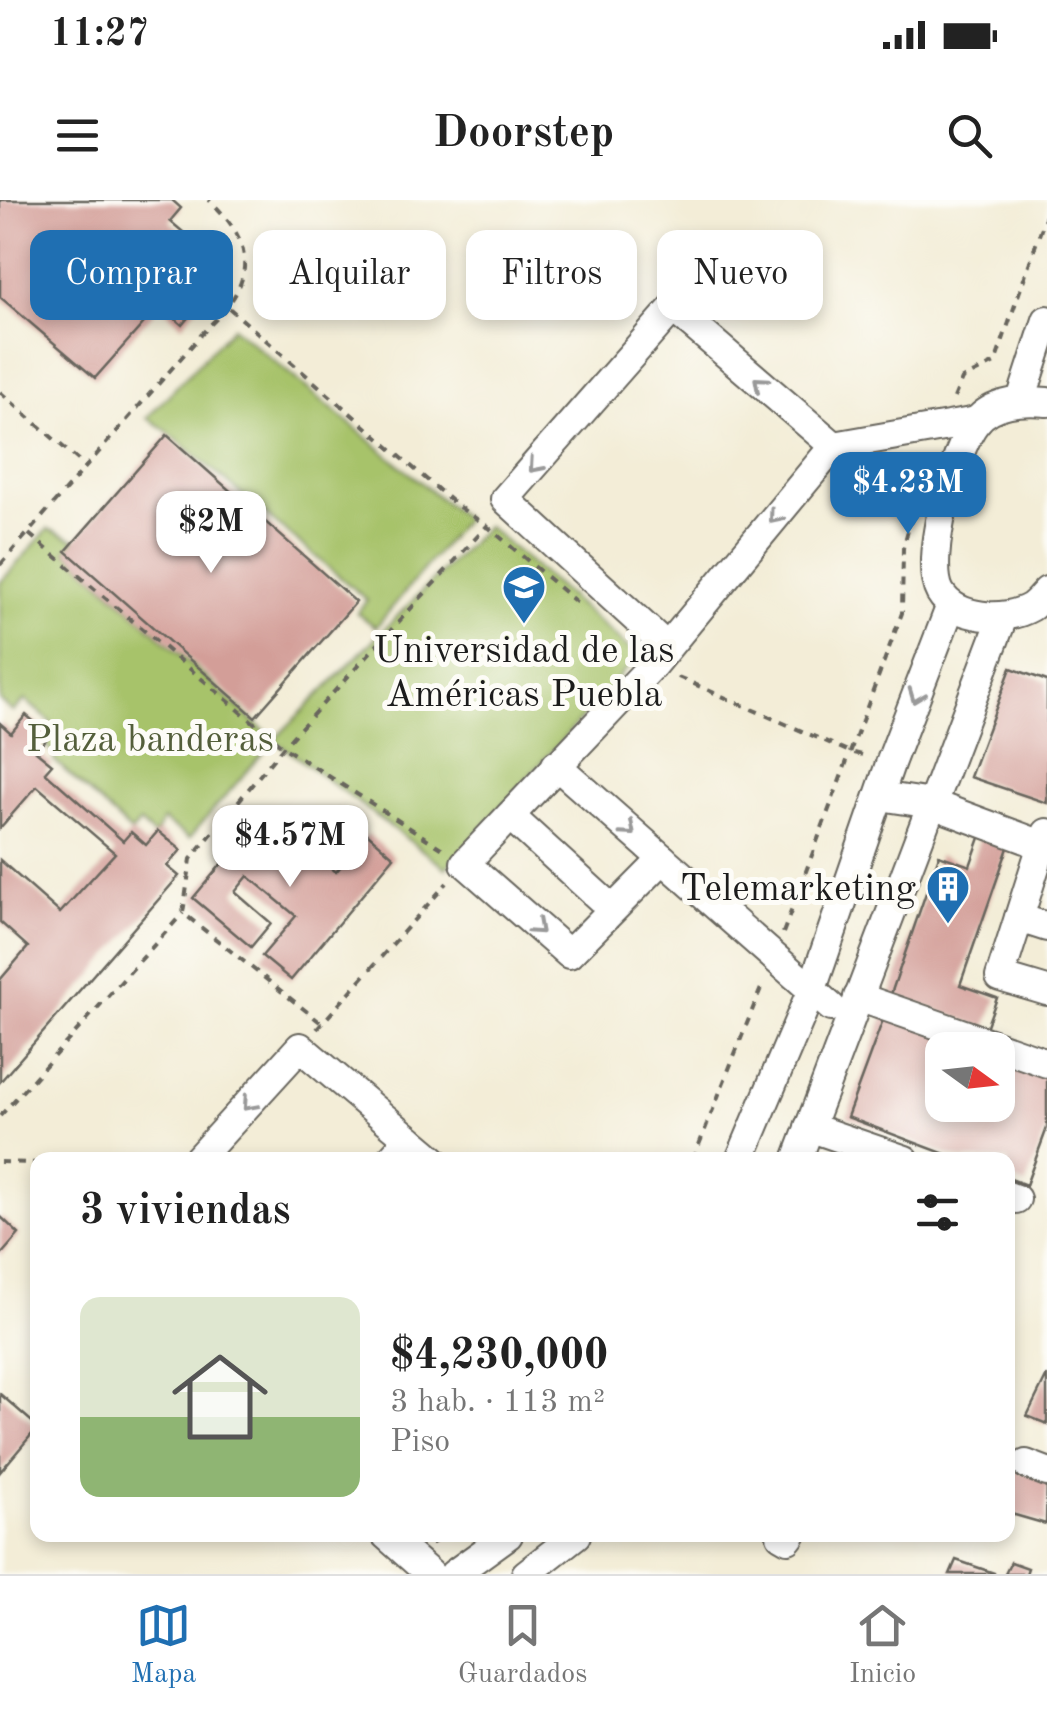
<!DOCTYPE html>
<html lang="es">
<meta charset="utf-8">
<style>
body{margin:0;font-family:"Old Standard TT",serif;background:#f2f2f2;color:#222;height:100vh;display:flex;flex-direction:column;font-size:38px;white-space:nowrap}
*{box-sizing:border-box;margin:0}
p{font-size:32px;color:#767676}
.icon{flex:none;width:55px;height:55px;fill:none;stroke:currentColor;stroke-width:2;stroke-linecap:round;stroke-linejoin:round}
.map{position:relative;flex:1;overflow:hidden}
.panel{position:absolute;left:30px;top:952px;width:985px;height:390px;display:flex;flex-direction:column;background:#fff;border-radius:20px;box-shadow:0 5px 15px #0003}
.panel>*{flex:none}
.top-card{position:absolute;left:30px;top:30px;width:988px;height:90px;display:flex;gap:20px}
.needle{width:65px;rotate:105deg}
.controls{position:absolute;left:925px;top:832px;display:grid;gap:20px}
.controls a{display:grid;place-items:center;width:90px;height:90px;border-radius:20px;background:#fff;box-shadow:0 5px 15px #0003;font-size:50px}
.price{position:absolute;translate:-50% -85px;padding:0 22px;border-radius:20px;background:#fff;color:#222;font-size:32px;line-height:65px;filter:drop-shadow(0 2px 5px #0008)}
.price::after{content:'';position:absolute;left:50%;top:60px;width:30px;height:22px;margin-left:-15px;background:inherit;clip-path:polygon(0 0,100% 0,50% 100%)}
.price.on{background:#1f6fb2;color:#fff}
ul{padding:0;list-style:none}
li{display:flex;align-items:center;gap:30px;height:250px;padding:0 50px}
li span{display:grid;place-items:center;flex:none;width:280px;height:200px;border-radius:20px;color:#555}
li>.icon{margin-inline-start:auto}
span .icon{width:120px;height:120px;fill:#fffc;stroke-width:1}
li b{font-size:42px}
h2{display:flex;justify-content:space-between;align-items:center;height:120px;padding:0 50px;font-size:42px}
.pill{padding:0 35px;border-radius:20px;background:#fff;box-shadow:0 5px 15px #0003;font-size:35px;line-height:90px}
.pill.on{background:#1f6fb2;color:#fff}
.status{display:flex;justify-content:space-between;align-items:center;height:70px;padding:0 50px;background:#fff;direction:ltr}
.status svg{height:28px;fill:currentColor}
header{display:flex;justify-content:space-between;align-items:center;height:130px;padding:0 50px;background:#fff;font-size:45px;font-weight:600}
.tabs{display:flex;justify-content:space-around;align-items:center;height:140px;border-top:2px solid #e0e0e0;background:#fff;font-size:28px;color:#767676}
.tabs a{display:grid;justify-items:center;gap:5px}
.tabs .on{color:#1f6fb2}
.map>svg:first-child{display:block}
.green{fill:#a7c36a;stroke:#627043;stroke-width:2.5}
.building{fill:#d39e98}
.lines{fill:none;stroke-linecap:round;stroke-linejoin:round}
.minor-casing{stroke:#67655d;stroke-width:32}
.path{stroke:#67655d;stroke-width:4;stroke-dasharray:8 8;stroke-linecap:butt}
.minor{stroke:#fff;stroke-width:28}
.oneway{stroke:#999}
.labels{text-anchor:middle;stroke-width:10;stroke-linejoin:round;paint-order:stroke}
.poi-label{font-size:38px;fill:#1c1c1c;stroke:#fdfcf7}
.park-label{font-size:38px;fill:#545f3b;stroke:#fdfcf7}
</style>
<div class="status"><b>11:27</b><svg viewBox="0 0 49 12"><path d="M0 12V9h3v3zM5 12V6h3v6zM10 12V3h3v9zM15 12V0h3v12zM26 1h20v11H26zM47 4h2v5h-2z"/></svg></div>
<header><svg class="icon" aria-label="menu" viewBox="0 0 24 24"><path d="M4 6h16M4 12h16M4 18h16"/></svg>Doorstep<svg class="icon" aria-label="search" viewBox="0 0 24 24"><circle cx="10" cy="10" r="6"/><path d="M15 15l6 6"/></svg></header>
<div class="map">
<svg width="1047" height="1374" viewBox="0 0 1047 1374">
<rect width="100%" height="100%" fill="#fdfcf7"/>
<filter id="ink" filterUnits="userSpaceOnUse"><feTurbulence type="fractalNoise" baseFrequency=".01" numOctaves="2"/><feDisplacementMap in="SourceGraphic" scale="20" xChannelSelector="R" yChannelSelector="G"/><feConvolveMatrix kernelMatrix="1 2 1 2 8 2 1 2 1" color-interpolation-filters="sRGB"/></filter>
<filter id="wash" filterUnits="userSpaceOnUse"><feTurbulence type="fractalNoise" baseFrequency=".0048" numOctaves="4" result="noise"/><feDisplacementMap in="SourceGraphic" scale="40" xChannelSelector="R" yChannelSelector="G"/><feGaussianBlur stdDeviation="2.25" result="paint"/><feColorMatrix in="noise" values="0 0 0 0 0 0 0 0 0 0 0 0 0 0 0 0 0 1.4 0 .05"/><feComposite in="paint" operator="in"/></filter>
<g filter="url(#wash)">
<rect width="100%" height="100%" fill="#f3edd7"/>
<g class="green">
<polygon points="233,127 465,319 376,427 357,413 367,400 163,228 147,218"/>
<polygon points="487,326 638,456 446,668 274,540 189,638 163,620 154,636 140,623 131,632 54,560 55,555 44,542 52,523 25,500 13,512 0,501 0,383 48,329 76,340 66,351 274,540"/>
</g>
<g id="blocks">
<g class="building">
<polygon points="0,0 172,0 181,8 170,21 228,70 182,125 160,105 95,178 0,97"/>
<polygon points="167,235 356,402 255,517 66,351"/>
<polygon points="1011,468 1047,481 1047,603 970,577"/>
<polygon points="26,515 50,535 36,551 52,564 45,572 123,641 131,632 146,645 158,631 181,650 167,666 179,676 0,882 0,780 28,747 0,722 0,660 60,713 115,653 37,586 0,628 0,523 11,533"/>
<polygon points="265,612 336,672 368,634 394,657 291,780 262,756 296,716 248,676 235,692 271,723 251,747 193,698"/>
<polygon points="982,632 1010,642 960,785 997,798 986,828 891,794 939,655 970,666"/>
<polygon points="885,814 981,850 942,850 942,905 998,905 998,856 1047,874 1047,928 1026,985 1008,978 1008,960 961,960 847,917"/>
<polygon points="0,1016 19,1034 0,1056"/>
<polygon points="1047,1175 1047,1224 1027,1216"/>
<polygon points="0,1194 38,1227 0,1272"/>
<polygon points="1008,1269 1047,1277 1046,1324 1008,1313"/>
<polygon points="956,1360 994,1373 994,1374 950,1374"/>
<polygon points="1011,1362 1028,1368 1026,1374 1005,1374"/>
</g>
</g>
</g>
<g filter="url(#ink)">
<use href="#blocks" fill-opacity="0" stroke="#67655d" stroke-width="2.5"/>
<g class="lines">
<defs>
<g id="minor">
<polyline points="1021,200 1047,120"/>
<path d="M1047,202c-25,-2 -54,-1 -71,20 -22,28 -53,138 -36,170 16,28 65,30 91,15 6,-4 11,-11 16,-16"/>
<polyline points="667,447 505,299 673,108 834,246"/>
<polyline points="556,565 831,807"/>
<polyline points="880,596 932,604 1042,645 1047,633"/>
<polyline points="510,616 612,709"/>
<polyline points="1042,645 1000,777 1047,791"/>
<polyline points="663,659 569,754 465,663 652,466 834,246 977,221"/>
<polyline points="1019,718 1047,727"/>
<polyline points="858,797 1047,863"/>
<polyline points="809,927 905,960"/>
<polyline points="197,960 300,847 434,960"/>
<polyline points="390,960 409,939"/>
<polyline points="740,960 811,792 891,561 951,405"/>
<polyline points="797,960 1003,417"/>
<polyline points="1008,996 1016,999"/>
<polyline points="1026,1264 1047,1272"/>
<polyline points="386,1335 430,1374"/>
<polyline points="781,1335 788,1339 791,1335"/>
<polyline points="454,1374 508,1335"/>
<polyline points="526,1374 576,1335"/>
</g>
</defs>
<use href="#minor" class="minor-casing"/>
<g class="path">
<polyline points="229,108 456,305 487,326 582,407"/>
<polyline points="0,192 86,267"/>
<polyline points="954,198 962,179 995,163 1047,12"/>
<polyline points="29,334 283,547 446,651"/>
<path d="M0,365l209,-239c46,-43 48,-82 0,-126"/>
<polyline points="678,477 850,552 867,556"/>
<polyline points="783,733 902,413 903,348 926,267"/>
<polyline points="320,822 183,713 191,659 283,547 487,326"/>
<polyline points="317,829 447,683"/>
<polyline points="0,916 183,713"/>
<polyline points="693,960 763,783"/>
<polyline points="0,962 38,963"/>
<polyline points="431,1344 446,1335"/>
</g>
<use href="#minor" class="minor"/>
</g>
<defs><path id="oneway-chevron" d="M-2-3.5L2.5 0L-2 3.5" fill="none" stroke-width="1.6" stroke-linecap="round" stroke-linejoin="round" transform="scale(2.5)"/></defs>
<g class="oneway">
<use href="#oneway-chevron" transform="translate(760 183) rotate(-139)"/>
<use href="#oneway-chevron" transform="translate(535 266) rotate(131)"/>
<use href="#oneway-chevron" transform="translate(775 317) rotate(130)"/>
<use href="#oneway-chevron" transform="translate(916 496) rotate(111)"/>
<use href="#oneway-chevron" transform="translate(629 630) rotate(41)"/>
<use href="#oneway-chevron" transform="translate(537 728) rotate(42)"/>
<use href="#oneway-chevron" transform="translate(249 904) rotate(132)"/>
</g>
</g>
<defs>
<symbol id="university-pin" viewBox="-11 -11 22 30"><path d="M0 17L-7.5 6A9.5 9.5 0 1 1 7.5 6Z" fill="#1f6fb2" stroke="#fdfcf7"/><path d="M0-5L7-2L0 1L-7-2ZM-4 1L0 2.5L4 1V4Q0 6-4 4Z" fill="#fff"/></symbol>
<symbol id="building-pin" viewBox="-11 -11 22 30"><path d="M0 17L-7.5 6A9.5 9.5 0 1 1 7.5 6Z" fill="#1f6fb2" stroke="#fdfcf7"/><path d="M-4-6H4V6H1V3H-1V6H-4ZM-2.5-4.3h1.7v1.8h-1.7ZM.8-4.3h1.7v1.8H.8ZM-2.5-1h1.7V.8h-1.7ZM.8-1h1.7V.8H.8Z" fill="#fff"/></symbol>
</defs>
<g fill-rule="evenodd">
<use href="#university-pin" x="499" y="362" width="50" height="68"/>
<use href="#building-pin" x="923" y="662" width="50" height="68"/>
</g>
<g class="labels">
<g class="poi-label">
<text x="524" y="462">Universidad de las<tspan x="524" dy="44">Américas Puebla</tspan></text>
<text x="916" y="700" text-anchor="end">Telemarketing</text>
</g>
<g class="park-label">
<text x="150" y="551">Plaza banderas</text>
</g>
</g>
</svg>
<div class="controls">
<a><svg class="needle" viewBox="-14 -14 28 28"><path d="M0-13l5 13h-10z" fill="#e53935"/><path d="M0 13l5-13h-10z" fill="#767676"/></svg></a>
</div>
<b class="price on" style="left:908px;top:337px">$4.23M</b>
<b class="price" style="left:211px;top:376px">$2M</b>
<b class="price" style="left:290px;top:690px">$4.57M</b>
<div class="top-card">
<a class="pill on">Comprar</a>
<a class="pill">Alquilar</a>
<a class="pill">Filtros</a>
<a class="pill">Nuevo</a>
</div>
<section class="panel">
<h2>3 viviendas<svg class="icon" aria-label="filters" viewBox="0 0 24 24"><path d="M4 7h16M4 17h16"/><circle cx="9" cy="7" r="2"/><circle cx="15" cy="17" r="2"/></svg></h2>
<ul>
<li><span style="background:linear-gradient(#dfe7d0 60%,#8fb573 0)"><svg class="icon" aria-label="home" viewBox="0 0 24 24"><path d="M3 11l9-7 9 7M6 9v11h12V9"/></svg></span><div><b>$4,230,000</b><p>3 hab. · 113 m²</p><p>Piso</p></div></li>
</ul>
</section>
</div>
<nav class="tabs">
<a class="on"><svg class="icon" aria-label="map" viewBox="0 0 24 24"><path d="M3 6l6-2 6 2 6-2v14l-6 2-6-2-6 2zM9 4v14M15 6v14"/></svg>Mapa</a>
<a><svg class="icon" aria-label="saved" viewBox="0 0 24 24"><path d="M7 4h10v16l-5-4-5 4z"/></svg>Guardados</a>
<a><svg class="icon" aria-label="home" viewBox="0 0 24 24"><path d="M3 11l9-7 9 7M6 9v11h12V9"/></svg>Inicio</a>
</nav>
